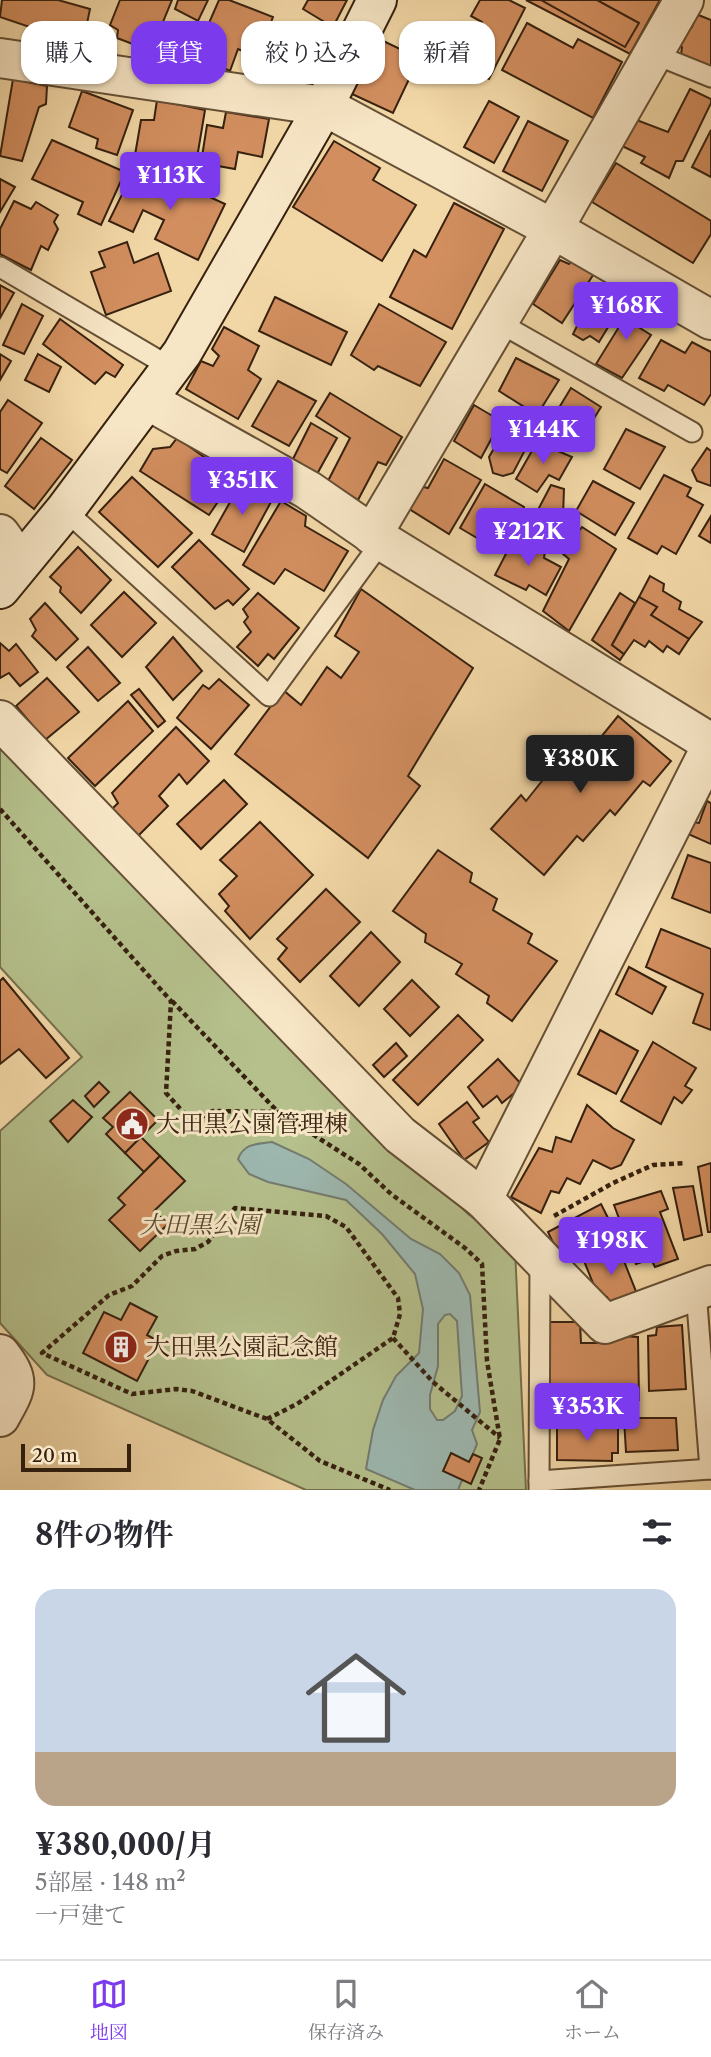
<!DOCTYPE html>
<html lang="ja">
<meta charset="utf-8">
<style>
body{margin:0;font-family:"Libre Caslon Text","Noto Serif JP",serif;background:#f7f7f7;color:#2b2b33;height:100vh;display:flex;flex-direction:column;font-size:26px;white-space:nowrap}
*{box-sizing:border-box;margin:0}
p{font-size:23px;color:#7c7c81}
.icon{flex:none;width:38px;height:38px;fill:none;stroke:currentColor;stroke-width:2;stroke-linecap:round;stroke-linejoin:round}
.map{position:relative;height:1490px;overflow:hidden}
.panel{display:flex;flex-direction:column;background:#fff;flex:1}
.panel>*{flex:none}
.top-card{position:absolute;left:21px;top:21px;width:670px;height:63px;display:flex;gap:14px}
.scale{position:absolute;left:21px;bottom:18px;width:110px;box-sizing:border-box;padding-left:7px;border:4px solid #36210f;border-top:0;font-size:19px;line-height:24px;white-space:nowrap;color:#36210f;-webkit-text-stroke:5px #f7e6c6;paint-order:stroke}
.price{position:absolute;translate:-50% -60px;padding:0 16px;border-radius:7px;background:#7c3aed;color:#fff;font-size:23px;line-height:46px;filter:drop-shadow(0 2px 4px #0008)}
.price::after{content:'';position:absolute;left:50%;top:42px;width:21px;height:16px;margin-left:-10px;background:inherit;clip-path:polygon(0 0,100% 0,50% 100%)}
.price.current{background:#222;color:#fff}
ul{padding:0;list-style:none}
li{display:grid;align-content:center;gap:14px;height:371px;padding:0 35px}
li span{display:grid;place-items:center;height:217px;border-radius:21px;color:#555}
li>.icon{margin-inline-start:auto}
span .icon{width:126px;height:126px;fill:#fffc;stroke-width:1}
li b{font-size:30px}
h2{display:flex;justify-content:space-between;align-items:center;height:84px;padding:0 35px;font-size:30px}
.tag{padding:0 24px;border-radius:21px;background:#fff;box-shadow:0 2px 5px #0004;font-size:24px;line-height:63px}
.tag.current{background:#7c3aed;color:#fff}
.tabs{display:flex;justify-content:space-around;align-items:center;height:98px;border-top:2px solid #e1e1e2;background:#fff;font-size:19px;color:#7c7c81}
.tabs a{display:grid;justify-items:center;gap:4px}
.tabs .current{color:#7c3aed}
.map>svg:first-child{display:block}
.green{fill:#b5c08c;stroke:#76704e;stroke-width:2}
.water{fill:#9db8b0;stroke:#747c70;stroke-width:2;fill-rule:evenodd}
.building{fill:#d28e5f;stroke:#36210f;stroke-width:2}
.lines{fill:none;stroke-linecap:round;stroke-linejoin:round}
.lane-casing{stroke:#654f35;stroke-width:23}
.street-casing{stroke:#654f35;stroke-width:42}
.secondary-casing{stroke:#36210f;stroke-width:42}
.path{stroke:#36210f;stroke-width:4.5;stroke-dasharray:5 3.5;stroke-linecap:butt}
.lane{stroke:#f7e6c6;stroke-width:19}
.street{stroke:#f7e6c6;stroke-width:38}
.secondary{stroke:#f7e6c6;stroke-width:38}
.labels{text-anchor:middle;stroke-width:6;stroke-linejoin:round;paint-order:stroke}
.poi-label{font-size:24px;fill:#36210f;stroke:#f7e6c6;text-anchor:start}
.park-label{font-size:24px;font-style:italic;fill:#56492e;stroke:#f7e6c6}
</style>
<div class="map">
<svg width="711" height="1490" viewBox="0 0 711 1490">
<rect width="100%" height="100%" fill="#f3d8a7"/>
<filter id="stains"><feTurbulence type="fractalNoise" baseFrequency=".00286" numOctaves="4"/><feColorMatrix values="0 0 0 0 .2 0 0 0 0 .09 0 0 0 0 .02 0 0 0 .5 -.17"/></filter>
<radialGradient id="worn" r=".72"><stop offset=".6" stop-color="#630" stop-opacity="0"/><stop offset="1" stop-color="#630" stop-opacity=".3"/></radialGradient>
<polygon class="green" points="0,744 468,1214 515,1249 526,1490 306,1490 47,1375 0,1323 0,1131 82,1057 0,967"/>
<path class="water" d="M272,1142l37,17 37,25 65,55 29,15 19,19 11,22 10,117 -8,18 5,14 -19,46h-43l-49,-21 7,-39 10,-30 13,-24 23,-23 4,-44 -8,-35 -33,-40 -36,-34 -78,-18 -19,-8 -11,-15c6,-16 19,-15 34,-17zM450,1314l7,7 5,75 -7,15 -12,9h-6l-7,-11v-14l8,-29v-42l7,-9z"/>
<g class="building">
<polygon points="2,0 58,0 90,9 84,38 66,33 65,39 0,17"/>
<polygon points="120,0 172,0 151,51 117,38 118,30 110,25"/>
<polygon points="178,0 208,0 198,21 175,9"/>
<polygon points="219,0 229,0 273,17 257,57 238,49 230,71 195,55"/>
<polygon points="308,0 347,0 333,27 303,9"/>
<polygon points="480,0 509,0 525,8 489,79 451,60 465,30 477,36 482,22 471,16"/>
<polygon points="526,0 660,0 630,54"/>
<polygon points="541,0 597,0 639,23 625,47"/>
<polygon points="696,14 711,20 711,66 681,55 682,47 677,44 684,24 692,27"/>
<polygon points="527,23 573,48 578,39 622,62 593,118 502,70"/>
<polygon points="283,24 308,35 304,42 316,47 303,75 267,58"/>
<polygon points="379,39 419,58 393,113 352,94"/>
<polygon points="13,79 47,86 46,104 39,107 22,161 0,156"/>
<polygon points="690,89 711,99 711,103 683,161 676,161 669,178 641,163 645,157 620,145 634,119 668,132"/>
<polygon points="82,91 133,110 117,155 96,148 98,139 69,127"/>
<polygon points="157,100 205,110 196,164 135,155 141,120 154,120"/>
<polygon points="489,101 519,117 494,163 464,147"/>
<polygon points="226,112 269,119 262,157 238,152 235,169 201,163 207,125 223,128"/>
<polygon points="528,121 568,141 542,191 503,171"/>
<polygon points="711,130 711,177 692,167"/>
<polygon points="52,140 125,172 101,225 78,214 83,202 32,179"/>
<polygon points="334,141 380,168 373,180 416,205 382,261 293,207"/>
<polygon points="616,163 711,221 711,234 693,263 592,202"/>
<polygon points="133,172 154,182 158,173 225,204 198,260 155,239 164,220 143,210 133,232 109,221"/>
<polygon points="0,179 15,187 0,212"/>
<polygon points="14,201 31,209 36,202 58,215 54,222 58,229 48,250 41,246 31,270 0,254 0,229"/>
<polygon points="454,203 504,229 452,329 390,297 414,250 426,257"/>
<polygon points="127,242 134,263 158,253 171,291 106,315 91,272 105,267 99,252"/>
<polygon points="575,255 597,269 562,323 533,304 560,260 569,264"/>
<polygon points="614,282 629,293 599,342 590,336 583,340 573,334 588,304 597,307"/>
<polygon points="0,285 14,293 0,318"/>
<polygon points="275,297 347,332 331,365 259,331"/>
<polygon points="635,301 650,310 640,328 651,335 622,378 596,364"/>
<polygon points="22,304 43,316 24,354 3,345"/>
<polygon points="379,304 446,342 420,386 378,366 374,370 351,355"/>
<polygon points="60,319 123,365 115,377 106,372 95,384 43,344"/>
<polygon points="224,327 259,346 248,370 261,379 238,419 186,389 201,361 213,366 219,356 212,349"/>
<polygon points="661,340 685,353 692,342 711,352 711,394 704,405 668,385 664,391 639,378"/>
<polygon points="0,354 11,361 0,380"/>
<polygon points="38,354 61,367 49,392 25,380"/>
<polygon points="516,358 559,380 537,415 499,391"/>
<polygon points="278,381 316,401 289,446 252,426"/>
<polygon points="571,388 601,407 575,449 545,431"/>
<polygon points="330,393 402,437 386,465 378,462 358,500 328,481 350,438 316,416"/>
<polygon points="8,400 42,423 7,473 0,469 0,412"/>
<polygon points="474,405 501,421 481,458 454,441"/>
<polygon points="512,418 535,431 513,473 503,476 493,473 489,457"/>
<polygon points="311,423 337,438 317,474 293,459"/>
<polygon points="626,429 665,447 640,489 604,469"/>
<polygon points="41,438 72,460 34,509 5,486"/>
<polygon points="177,438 207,459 212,454 225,462 223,470 234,478 209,515 140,471 153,449 170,447"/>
<polygon points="537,442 572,457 559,480 549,475 537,492 516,479"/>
<polygon points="707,448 711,451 711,486 697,481 692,470"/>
<polygon points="444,459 481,480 449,534 406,507 419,486 428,488"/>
<polygon points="664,475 691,488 687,496 703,505 676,554 662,546 657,554 628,538"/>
<polygon points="132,477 192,533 158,567 99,512"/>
<polygon points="242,481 272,500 244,552 212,534"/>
<polygon points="593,481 634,503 615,535 576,511"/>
<polygon points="485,484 524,507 522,514 530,519 519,533 513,529 499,551 460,528"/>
<polygon points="551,485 564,489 563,516 549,537 529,527"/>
<polygon points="281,501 306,516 305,526 348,551 324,591 285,569 274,584 243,565"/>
<polygon points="711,516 711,543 699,536"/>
<polygon points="582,527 616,549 569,631 543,611 569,559 562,553"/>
<polygon points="199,540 249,589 233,605 228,600 215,609 172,567"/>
<polygon points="527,541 545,551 544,558 561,567 546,595 529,585 526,590 495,575 510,546 522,551"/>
<polygon points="78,547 111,580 81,613 60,592 61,587 50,577"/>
<polygon points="650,576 664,584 663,591 681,602 679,609 702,622 689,639 651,615 657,607 639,597"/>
<polygon points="361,589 473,668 408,776 420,786 368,858 235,754 283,690 301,705 327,667 341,678 359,652 335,636"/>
<polygon points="124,592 156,623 122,657 91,625"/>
<polygon points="258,593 299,628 274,659 268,654 258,666 237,647 251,632 244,622 248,617 243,609"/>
<polygon points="620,593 635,603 612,645 624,654 620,660 592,640"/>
<polygon points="639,597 657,607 651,615 689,639 679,654 667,646 663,652 649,641 645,647 634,640 624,654 612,645"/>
<polygon points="45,603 78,639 56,660 32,636 36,630 30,619"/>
<polygon points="173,637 202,671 173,700 146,667"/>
<polygon points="0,643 9,651 16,644 38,672 20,686 9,673 0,678"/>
<polygon points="88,647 120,683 98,701 67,667"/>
<polygon points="47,678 79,712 45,740 16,706"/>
<polygon points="219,679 249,705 211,749 177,718 203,685 209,689"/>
<polygon points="139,689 165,721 158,727 131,695"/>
<polygon points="128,701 153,731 95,786 68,758"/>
<polygon points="618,716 671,761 650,786 643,781 615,815 610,810 583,841 577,836 544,875 491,829 521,795 526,801 550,771 557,778 590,736 597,742"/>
<polygon points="176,727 209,761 187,784 179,774 159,796 168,806 137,837 111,810 118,803 112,793"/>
<polygon points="224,780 247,804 201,849 177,824"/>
<polygon points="707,801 711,803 711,844 688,834 692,822 699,823"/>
<polygon points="260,822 313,875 250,939 225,911 229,906 219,894 237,876 220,860"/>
<polygon points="438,850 472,873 470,882 497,899 493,910 532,934 528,943 557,961 512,1021 487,1003 489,996 456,974 462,964 425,942 426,934 393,911"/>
<polygon points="688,855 711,863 711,913 672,898"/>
<polygon points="326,889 360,922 300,982 278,959 287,948 277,939"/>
<polygon points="661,929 711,949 711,1030 693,1023 703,994 646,967"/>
<polygon points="371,932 400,962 359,1006 330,976"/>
<polygon points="629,967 666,987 652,1014 616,994"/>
<polygon points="3,978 69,1058 46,1078 19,1049 0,1064 0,981"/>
<polygon points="412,980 439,1007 410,1036 384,1009"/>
<polygon points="458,1015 483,1040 418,1105 393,1080"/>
<polygon points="600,1030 638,1051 616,1094 578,1074"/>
<polygon points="653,1042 696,1068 685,1086 692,1090 682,1103 674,1097 661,1124 621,1101"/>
<polygon points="396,1043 407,1056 384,1077 373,1065"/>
<polygon points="498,1059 523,1086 502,1103 497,1096 483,1107 468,1087"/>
<polygon points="99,1082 109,1092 94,1107 85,1096"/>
<polygon points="130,1092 158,1120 125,1153 106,1134 113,1127 103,1118"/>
<polygon points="73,1100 92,1117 68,1142 50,1121"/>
<polygon points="467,1102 479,1118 473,1122 489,1142 464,1160 439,1124"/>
<polygon points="587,1105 613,1128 634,1140 621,1165 611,1169 593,1160 580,1184 567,1178 559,1193 551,1191 541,1213 511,1197 539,1148 552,1152 556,1137 571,1142"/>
<polygon points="141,1137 160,1156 144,1172 125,1153"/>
<polygon points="160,1156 185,1181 154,1211 168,1224 140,1251 109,1220 125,1205 118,1198"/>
<polygon points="711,1163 711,1232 708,1232 698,1167"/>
<polygon points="693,1186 702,1235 684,1240 673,1188"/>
<polygon points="661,1191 668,1209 660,1212 678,1259 655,1267 651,1259 636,1264 614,1205"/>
<polygon points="601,1204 617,1236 589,1248 584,1238 557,1251 548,1232"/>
<polygon points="620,1251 637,1294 610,1303 607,1297 599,1298 584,1261"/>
<polygon points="130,1303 157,1317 147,1335 158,1341 137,1381 83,1353 104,1312 121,1320"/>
<polygon points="550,1322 580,1322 581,1343 606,1343 604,1335 638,1337 639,1400 572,1403 567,1398 550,1397"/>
<polygon points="682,1325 686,1389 649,1391 648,1336 656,1335 657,1327"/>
<polygon points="624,1418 676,1418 678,1450 626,1452"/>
<polygon points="618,1425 618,1453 612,1453 612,1461 557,1460 557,1426"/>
<polygon points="451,1453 469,1462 473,1454 482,1458 471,1484 443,1471"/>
</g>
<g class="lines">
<defs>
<g id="lane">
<polyline points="654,54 711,77"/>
<polyline points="0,267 170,367"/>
<polyline points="498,322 692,432"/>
<polyline points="65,510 269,696 382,541"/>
<polyline points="696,1291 710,1469"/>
<polyline points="539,1481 711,1469"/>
<polyline points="539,1490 540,1261"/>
</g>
<g id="street">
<polyline points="0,58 324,106 553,229 711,320"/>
<polyline points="147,400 308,490 382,541 711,743"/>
<polyline points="0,534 20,562"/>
<polyline points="372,535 553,229 684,0"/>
<polyline points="0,720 400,1135 483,1199 605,1324 711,1285"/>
<polyline points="483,1199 711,747"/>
<path d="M0,1354c22,28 16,34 0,63"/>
</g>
<polyline id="secondary" points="0,589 65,510 182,353 324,106 377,0"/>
</defs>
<use href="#lane" class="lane-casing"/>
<use href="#street" class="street-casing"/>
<use href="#secondary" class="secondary-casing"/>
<g class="path">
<polyline points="0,809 171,1001 166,1093 192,1122 213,1111 278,1112 359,1164 391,1194 465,1248 482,1264 487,1361 500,1439 479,1490"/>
<polyline points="172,1001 277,1111"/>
<polyline points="554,1216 613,1183 653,1165 686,1163"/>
<polyline points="393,1338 433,1382 500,1438"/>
<polyline points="267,1419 297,1404 393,1338 400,1314 398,1298 346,1227 326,1216 235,1208 208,1242 195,1249 176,1251 162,1256 132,1286 109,1295 42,1353 132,1394 176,1389 192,1391 267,1419 320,1461 390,1490"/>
</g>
<use href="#lane" class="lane"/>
<use href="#street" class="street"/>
<use href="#secondary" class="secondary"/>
</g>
<defs>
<symbol id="civic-disc" viewBox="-11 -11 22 22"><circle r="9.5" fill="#8f2418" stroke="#f7e6c6"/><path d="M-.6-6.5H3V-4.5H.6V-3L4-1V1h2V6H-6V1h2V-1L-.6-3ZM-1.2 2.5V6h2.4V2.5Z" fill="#fff"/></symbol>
<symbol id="building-disc" viewBox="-11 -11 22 22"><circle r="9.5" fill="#8f2418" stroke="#f7e6c6"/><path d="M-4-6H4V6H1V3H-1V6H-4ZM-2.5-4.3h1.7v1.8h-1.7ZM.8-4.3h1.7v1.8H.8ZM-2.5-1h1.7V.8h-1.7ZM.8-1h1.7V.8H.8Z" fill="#fff"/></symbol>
</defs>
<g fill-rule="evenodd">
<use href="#civic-disc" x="113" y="1105" width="38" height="38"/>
<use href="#building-disc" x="102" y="1328" width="38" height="38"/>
</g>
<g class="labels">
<g class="poi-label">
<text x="156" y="1132">大田黒公園管理棟</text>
<text x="146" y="1355">大田黒公園記念館</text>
</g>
<g class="park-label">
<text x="200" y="1233">大田黒公園</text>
</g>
</g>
<rect width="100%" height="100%" filter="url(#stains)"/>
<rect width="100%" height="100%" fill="url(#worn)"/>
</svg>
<div class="scale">20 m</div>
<b class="price" style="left:170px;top:212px">¥113K</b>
<b class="price" style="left:626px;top:342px">¥168K</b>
<b class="price" style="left:543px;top:466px">¥144K</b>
<b class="price" style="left:242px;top:517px">¥351K</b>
<b class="price" style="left:528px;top:568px">¥212K</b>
<b class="price current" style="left:580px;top:795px">¥380K</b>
<b class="price" style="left:611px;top:1277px">¥198K</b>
<b class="price" style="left:587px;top:1443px">¥353K</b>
<div class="top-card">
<a class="tag">購入</a>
<a class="tag current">賃貸</a>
<a class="tag">絞り込み</a>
<a class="tag">新着</a>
</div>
</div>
<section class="panel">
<h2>8件の物件<svg class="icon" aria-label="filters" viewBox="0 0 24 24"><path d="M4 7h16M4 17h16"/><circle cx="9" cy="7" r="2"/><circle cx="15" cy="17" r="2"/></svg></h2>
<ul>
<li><span style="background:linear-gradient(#c9d6e8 75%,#b9a48a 0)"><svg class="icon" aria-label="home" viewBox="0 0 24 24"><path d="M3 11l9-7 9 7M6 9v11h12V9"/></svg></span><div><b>¥380,000/月</b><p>5部屋 · 148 m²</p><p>一戸建て</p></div></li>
</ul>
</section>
<nav class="tabs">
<a class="current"><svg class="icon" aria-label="map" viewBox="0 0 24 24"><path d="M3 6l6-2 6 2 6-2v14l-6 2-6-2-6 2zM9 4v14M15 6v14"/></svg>地図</a>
<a><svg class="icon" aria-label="saved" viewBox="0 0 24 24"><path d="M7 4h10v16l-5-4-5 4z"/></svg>保存済み</a>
<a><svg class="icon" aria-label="home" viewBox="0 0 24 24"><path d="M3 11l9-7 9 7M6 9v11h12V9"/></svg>ホーム</a>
</nav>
